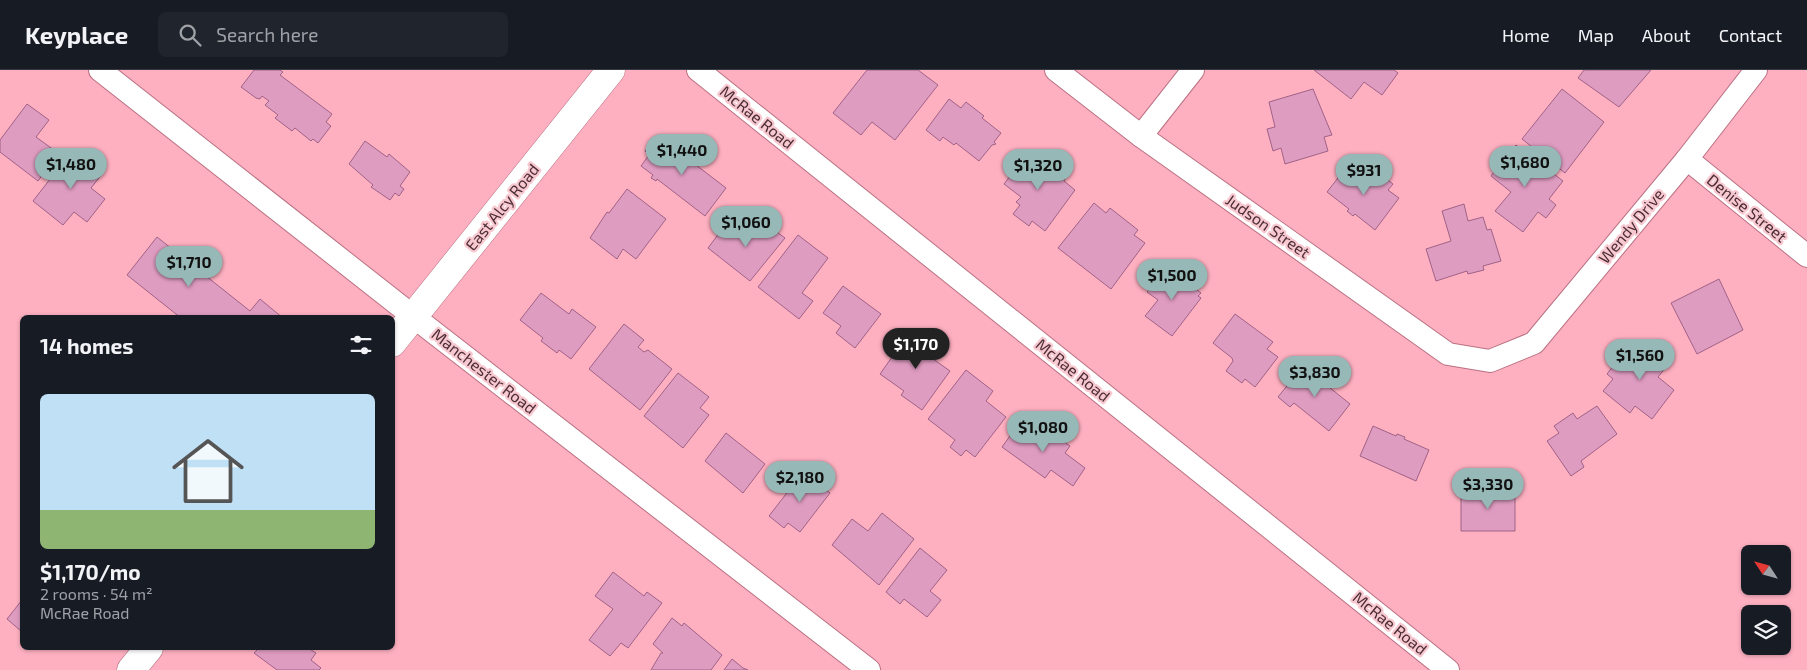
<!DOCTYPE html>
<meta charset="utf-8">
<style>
body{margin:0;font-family:"Exo 2",sans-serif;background:#20242c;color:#f1f3f6;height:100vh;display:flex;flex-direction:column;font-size:19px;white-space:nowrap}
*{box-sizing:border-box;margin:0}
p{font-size:16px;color:#9ea1a6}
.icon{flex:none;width:28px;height:28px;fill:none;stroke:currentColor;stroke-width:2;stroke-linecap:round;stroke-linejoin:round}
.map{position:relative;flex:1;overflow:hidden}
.details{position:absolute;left:20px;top:245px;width:375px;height:335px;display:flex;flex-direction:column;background:#171b24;border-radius:8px;box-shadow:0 1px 4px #0004}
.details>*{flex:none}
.needle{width:32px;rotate:306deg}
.tools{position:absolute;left:1741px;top:475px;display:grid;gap:10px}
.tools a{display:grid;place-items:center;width:50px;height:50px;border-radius:8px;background:#171b24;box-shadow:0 1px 4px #0004;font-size:25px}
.price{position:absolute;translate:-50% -42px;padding:0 11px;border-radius:18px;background:#96b8b6;color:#111;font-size:16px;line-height:32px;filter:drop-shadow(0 1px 2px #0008)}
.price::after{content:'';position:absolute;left:50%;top:30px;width:15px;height:11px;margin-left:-8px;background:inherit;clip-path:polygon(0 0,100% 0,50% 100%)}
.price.selected{background:#222;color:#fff}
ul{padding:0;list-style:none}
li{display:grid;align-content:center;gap:10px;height:265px;padding:0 20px}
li+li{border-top:1px solid #363941}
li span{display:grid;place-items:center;height:155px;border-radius:8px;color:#555}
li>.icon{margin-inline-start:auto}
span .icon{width:90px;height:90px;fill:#fffc;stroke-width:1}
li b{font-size:21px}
h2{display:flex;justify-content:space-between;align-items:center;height:60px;padding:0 20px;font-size:21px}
header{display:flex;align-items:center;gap:30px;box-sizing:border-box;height:70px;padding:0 25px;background:#171b24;border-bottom:1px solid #363941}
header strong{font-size:24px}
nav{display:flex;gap:28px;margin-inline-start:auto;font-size:18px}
.search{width:350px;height:45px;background:#20242c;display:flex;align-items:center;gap:12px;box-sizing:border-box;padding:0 18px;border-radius:8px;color:#9ea1a6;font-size:19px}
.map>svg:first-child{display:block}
.building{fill:#df9cc1;stroke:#a06286}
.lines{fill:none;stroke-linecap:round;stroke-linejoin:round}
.minor-casing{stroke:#b97182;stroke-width:24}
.tertiary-casing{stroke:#b97182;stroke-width:29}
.minor{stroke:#fff;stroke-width:22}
.tertiary{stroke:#fff;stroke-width:28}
.labels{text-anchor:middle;stroke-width:4.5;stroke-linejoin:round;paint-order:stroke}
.street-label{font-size:16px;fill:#4c2d34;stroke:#f8c8d1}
</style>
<header>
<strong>Keyplace</strong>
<div class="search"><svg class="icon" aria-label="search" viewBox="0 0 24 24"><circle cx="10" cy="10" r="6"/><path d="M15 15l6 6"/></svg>Search here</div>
<nav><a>Home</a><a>Map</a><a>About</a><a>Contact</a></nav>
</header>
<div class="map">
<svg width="1807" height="600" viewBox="0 0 1807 600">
<rect width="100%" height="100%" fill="#feb0c1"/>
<g class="building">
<polygon points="254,0 280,0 283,2 280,5 332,44 326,52 331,56 318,73 313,69 311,71 295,58 292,61 275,48 278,45 265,35 269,31 262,26 260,29 256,28 241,17"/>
<polygon points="867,0 918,0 938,15 895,70 872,52 861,65 833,43"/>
<polygon points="1314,0 1394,0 1398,3 1382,25 1364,12 1351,29"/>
<polygon points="1584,0 1651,0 1619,37 1578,8"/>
<polygon points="1313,19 1332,65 1324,67 1328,81 1285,94 1281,78 1273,81 1267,59 1275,57 1269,32"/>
<polygon points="1562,19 1604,52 1565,103 1522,69"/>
<polygon points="949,29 961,38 966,32 984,46 982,48 1001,63 994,72 996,74 992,75 979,91 956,73 954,75 943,67 940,71 926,60"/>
<polygon points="27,34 49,50 36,67 58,83 38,111 0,82 0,70"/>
<polygon points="657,65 726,118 705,146 657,109 656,111 651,108 653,105 641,96 649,85 645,81"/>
<polygon points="365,71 387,87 389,84 410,102 400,116 404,119 399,126 395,123 390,130 371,117 373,115 349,94"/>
<polygon points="1516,75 1563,111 1549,129 1556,135 1546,148 1538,142 1523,162 1495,141 1511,122 1491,106"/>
<polygon points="1033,80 1041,87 1039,89 1065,109 1064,111 1075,120 1045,161 1032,151 1029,156 1013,144 1020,135 1016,132 1021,127 1004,114 1029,81 1031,82"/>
<polygon points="72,81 97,96 94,98 102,104 91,118 105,129 87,152 74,142 63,155 33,131"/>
<polygon points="1348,95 1372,113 1380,104 1393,114 1388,120 1399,128 1375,160 1355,144 1353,146 1347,141 1349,139 1327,122"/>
<polygon points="627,119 666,149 636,189 623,179 617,189 590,168 607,142 609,143"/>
<polygon points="1094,133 1106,143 1110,138 1138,160 1134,165 1145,173 1111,219 1058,178"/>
<polygon points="1464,134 1468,151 1483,147 1487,160 1491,159 1501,191 1483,196 1484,200 1468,204 1467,201 1436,211 1426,179 1451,171 1442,141"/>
<polygon points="729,150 750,166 762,151 785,168 750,211 708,178"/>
<polygon points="798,165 828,188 802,223 813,231 799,249 758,217"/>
<polygon points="157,167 250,241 260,229 283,248 181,248 127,205"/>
<polygon points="1168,195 1182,205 1178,210 1186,217 1189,214 1201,223 1198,226 1201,228 1172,266 1145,246 1158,230 1147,222"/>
<polygon points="1719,209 1743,260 1697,284 1671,233"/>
<polygon points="843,216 881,244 855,278 836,263 841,256 823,243"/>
<polygon points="541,223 569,244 572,239 596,257 571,289 559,280 557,283 541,271 543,268 520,250"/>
<polygon points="1235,244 1273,272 1267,279 1278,287 1255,317 1245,309 1242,313 1226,301 1233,291 1232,288 1213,273"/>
<polygon points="624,254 644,270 638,277 644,282 648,280 672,299 640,340 589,299"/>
<polygon points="912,259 936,276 929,286 950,301 922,340 901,325 904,321 880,304"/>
<polygon points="1643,271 1670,292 1658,307 1674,320 1652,349 1635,336 1630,343 1603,321 1613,309 1607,304 1620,287 1626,292"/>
<polygon points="1303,296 1323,312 1325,310 1331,315 1329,317 1350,334 1329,361 1294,333 1290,337 1278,327"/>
<polygon points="966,300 993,321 986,331 1006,347 975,387 966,380 961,386 950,377 955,370 928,349"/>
<polygon points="678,303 709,327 700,338 709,345 683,378 644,346"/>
<polygon points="1597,336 1617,364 1581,391 1584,397 1571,406 1547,371 1559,363 1554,356 1573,343 1577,349"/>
<polygon points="1023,348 1051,368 1054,365 1070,376 1065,383 1085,398 1073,416 1051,400 1045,408 1002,377"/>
<polygon points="1373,356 1396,366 1397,364 1405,367 1404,369 1429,380 1416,411 1360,386"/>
<polygon points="726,363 765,394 743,423 705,391"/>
<polygon points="803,402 830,423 800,462 788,453 784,458 769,446"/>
<polygon points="1494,414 1501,414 1501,424 1515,424 1515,461 1461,461 1461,420 1493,417"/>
<polygon points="882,443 914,469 879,515 832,475 852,449 868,461"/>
<polygon points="920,478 947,500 930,521 941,530 927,547 904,529 900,534 886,522"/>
<polygon points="613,502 644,526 647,522 662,533 628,578 621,573 610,586 589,570 613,539 595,526"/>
<polygon points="22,530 22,559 21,561 7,549"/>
<polygon points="672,548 682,556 684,553 722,585 711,600 651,600 661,583 663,583 653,574"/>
<polygon points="259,578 308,578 316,583 311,590 321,598 319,600 277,600 254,583"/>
<polygon points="732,589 743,598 748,600 724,600"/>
</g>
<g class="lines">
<defs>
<g id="minor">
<polyline points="100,0 414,247 869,600"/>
<polyline points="698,0 1448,600"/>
<polyline points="1056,0 1141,66 1448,284 1490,291 1534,273 1687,89 1756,0"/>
<polyline points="1141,66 1193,0"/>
<polyline points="1687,89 1807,186"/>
</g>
<g id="tertiary">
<polyline points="392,273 611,0"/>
<polyline points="131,600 149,578"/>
</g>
</defs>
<use href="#minor" class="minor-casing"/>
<use href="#tertiary" class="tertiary-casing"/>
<use href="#minor" class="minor"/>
<use href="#tertiary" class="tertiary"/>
</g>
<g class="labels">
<g class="street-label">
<text transform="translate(757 47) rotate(39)" y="6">McRae Road</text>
<text transform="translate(502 137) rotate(-51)" y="6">East Alcy Road</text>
<text transform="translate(1747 138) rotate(39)" y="6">Denise Street</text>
<text transform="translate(1268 156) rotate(35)" y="6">Judson Street</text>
<text transform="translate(1631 156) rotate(-50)" y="6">Wendy Drive</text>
<text transform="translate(1073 300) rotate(39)" y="6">McRae Road</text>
<text transform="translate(484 301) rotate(38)" y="6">Manchester Road</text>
<text transform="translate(1390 553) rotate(39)" y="6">McRae Road</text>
</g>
</g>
</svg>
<div class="tools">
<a><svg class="needle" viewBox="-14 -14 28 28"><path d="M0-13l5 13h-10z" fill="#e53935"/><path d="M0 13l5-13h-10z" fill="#9ea1a6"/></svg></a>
<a><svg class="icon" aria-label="layers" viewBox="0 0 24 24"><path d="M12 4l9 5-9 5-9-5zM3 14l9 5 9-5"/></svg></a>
</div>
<b class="price" style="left:682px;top:106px">$1,440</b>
<b class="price" style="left:1525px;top:118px">$1,680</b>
<b class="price" style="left:71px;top:120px">$1,480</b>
<b class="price" style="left:1038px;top:121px">$1,320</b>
<b class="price" style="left:1364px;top:126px">$931</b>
<b class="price" style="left:746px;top:178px">$1,060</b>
<b class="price" style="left:189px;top:218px">$1,710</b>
<b class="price" style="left:1172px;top:231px">$1,500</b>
<b class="price selected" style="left:916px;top:300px">$1,170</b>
<b class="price" style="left:1640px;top:311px">$1,560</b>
<b class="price" style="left:1315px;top:328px">$3,830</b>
<b class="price" style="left:1043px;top:383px">$1,080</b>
<b class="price" style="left:800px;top:433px">$2,180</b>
<b class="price" style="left:1488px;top:440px">$3,330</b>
<section class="details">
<h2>14 homes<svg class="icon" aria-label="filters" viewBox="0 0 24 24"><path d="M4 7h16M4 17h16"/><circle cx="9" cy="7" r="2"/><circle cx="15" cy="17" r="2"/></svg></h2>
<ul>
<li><span style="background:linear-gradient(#bfe0f5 75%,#8fb573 0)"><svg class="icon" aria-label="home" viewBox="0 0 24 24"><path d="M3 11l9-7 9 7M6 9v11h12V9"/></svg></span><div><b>$1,170/mo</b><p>2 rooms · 54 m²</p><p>McRae Road</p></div></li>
</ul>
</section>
</div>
